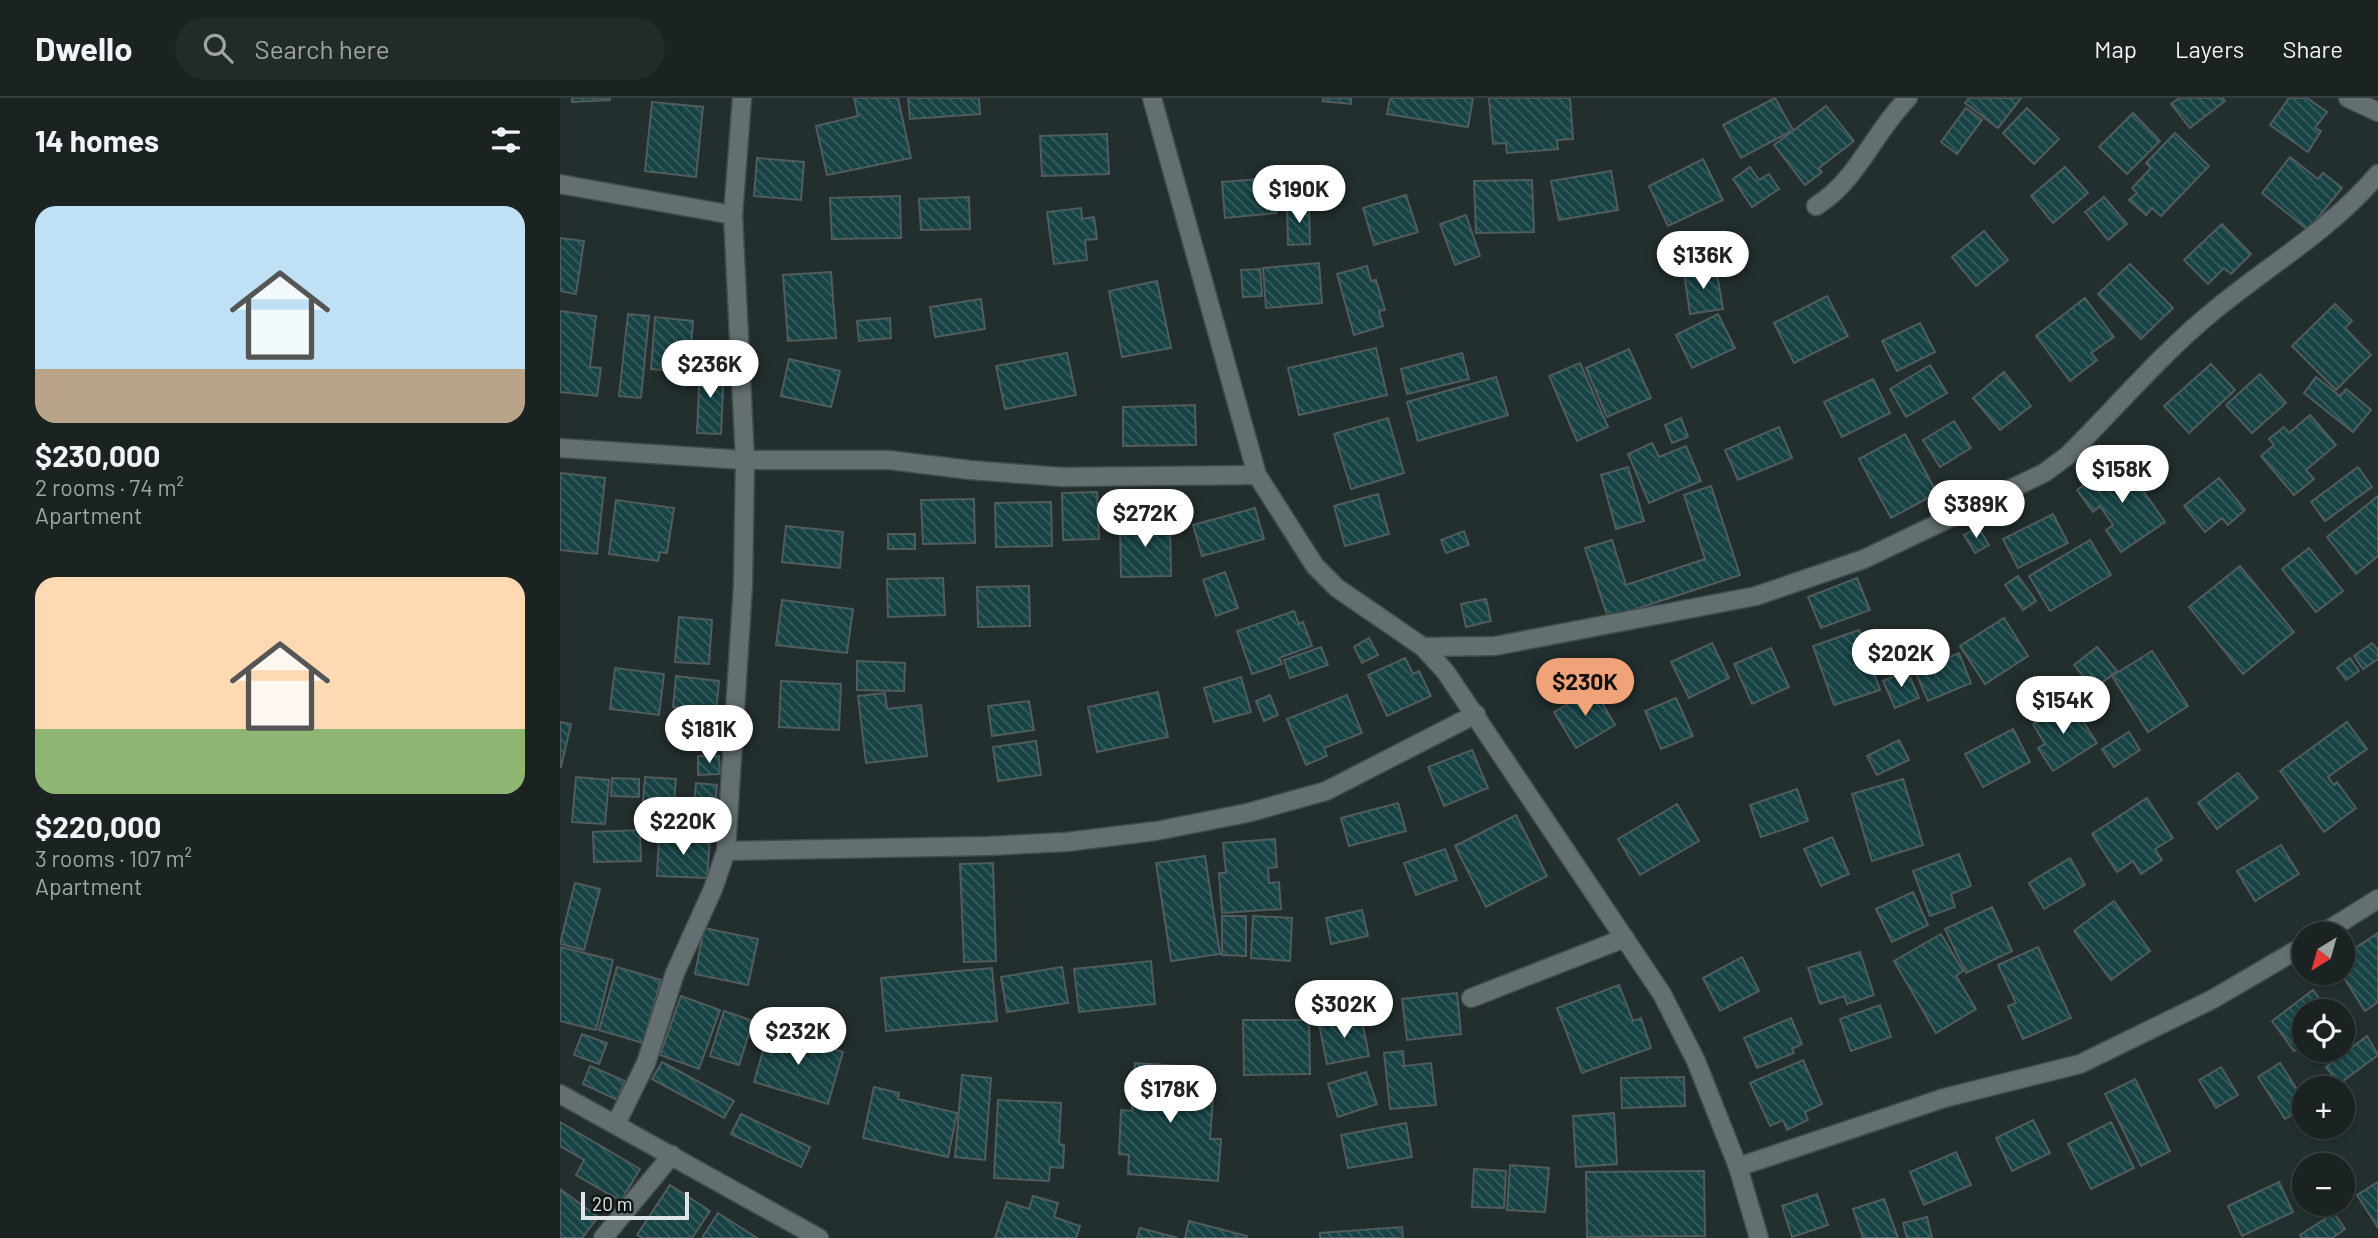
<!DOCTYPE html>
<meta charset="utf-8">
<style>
body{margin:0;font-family:Barlow,sans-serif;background:#232a2a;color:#f1f3f6;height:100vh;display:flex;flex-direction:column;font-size:26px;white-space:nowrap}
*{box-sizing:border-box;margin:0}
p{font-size:23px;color:#9fa4a5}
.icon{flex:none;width:38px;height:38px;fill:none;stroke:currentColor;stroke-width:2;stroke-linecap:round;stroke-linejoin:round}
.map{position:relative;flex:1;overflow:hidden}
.side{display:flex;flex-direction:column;background:#1a2222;width:560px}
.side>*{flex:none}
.needle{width:46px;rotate:217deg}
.controls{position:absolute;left:1732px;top:824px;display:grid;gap:14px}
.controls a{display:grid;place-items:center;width:63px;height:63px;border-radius:50%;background:#1a2222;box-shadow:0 2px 5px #0004,0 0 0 2px #383f40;font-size:35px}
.scale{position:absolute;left:21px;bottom:18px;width:108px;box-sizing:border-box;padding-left:7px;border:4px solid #e0e6e7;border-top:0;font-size:19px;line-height:24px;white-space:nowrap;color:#e0e6e7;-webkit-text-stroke:5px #101515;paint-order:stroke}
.price{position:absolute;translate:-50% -60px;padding:0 16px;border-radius:24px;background:#fff;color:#222;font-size:23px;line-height:46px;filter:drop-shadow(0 2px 4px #0008)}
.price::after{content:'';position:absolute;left:50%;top:42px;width:21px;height:16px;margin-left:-10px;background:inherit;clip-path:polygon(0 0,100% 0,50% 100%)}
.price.selected{background:#f0a279;color:#111}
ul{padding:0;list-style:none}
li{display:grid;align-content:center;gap:14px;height:371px;padding:0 35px}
li span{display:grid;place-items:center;height:217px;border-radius:21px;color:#555}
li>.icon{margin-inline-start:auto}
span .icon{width:126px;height:126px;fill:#fffc;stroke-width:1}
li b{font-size:30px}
h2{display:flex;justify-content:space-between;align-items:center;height:84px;padding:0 35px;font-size:30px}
header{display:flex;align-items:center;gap:42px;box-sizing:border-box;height:98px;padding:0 35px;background:#1a2222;border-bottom:2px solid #383f40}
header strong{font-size:33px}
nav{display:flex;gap:38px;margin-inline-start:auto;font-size:24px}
.search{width:490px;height:63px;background:#232a2a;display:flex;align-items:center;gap:18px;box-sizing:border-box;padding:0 24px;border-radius:38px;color:#9fa4a5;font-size:26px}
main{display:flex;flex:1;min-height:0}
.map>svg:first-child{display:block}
.building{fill:url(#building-back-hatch);stroke:#515c5d;stroke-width:2}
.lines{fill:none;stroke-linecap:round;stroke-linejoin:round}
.minor-casing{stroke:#434c4c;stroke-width:21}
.minor{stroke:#636f70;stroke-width:18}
</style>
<header>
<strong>Dwello</strong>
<div class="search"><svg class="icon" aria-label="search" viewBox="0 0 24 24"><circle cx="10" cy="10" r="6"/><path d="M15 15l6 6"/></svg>Search here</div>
<nav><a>Map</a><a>Layers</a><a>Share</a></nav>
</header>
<main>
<section class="side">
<h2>14 homes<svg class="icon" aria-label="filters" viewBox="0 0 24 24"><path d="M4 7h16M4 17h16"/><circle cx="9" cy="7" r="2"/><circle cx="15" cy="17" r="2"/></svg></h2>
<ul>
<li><span style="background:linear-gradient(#bfe0f5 75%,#b9a48a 0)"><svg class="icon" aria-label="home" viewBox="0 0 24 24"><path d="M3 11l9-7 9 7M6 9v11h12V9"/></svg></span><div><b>$230,000</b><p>2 rooms · 74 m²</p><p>Apartment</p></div></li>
<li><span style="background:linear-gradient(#ffd9b3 70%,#8fb573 0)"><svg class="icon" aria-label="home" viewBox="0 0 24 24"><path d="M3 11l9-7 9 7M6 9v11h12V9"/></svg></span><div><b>$220,000</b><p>3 rooms · 107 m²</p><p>Apartment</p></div></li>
</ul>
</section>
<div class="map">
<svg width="1818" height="1140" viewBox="0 0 1818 1140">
<defs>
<pattern id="building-back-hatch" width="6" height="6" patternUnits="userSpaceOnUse" patternTransform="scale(1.75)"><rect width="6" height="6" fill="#174345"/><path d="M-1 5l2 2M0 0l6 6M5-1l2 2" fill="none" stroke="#385e60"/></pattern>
</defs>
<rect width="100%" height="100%" fill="#232e2e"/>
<g class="building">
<polygon points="12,0 50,0 50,2 12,4"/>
<polygon points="294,0 338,0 351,60 267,77 256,28 298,18"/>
<polygon points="348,0 419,0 420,16 350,21"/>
<polygon points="763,0 791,0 791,6 763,3"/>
<polygon points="830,0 913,0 908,29 827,16"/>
<polygon points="929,0 1010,0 1013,41 997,42 998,51 947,55 946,45 933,46"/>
<polygon points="1215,0 1233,32 1181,60 1163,27"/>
<polygon points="1409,0 1461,0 1438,30 1405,5"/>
<polygon points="1619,0 1662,0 1665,3 1630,30 1611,6"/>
<polygon points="1729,0 1747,0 1767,14 1755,30 1761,33 1748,54 1710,27"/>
<polygon points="92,4 143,9 136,79 85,73"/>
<polygon points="1266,8 1294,43 1259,70 1262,74 1245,87 1214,47"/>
<polygon points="1406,10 1422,22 1397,56 1381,44"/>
<polygon points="1467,10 1499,41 1474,66 1443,35"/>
<polygon points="1573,15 1600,43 1567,76 1539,49"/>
<polygon points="1615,35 1649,68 1601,118 1592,110 1586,117 1569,102 1577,95 1572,90 1591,70 1586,65"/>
<polygon points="547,36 549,76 482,78 480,38"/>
<polygon points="1730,59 1758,81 1763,75 1782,90 1748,132 1702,95"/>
<polygon points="197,60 244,64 241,102 194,98"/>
<polygon points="1143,61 1163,102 1108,128 1089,88"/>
<polygon points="1190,69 1199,82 1209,76 1219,91 1192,109 1173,81"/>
<polygon points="1505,69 1528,95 1493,125 1471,98"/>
<polygon points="1051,73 1058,112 999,122 991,83"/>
<polygon points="746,79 748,104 717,107 714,81"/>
<polygon points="713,80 716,115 665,120 662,84"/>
<polygon points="972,82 974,134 916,135 914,83"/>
<polygon points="846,97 858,134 814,147 803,110"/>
<polygon points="340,98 341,140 272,141 270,100"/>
<polygon points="409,99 410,131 361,132 359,101"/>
<polygon points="1544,99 1567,126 1548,142 1525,114"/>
<polygon points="749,106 750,146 728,147 727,107"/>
<polygon points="521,110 522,121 534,119 537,141 525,142 527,162 494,166 487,114"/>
<polygon points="906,117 920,158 895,167 880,126"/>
<polygon points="1662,126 1691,156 1671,176 1664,170 1648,186 1624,162"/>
<polygon points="1424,133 1448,162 1416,188 1392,159"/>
<polygon points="0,140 24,143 16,196 0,193"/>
<polygon points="759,165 762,205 706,210 703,170"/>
<polygon points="1570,166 1613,210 1581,241 1538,196"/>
<polygon points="807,168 811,183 816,182 825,212 819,213 823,228 794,237 777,176"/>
<polygon points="1156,170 1163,211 1130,216 1124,175"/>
<polygon points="700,171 702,198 683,199 681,172"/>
<polygon points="271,174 276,240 228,243 223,177"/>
<polygon points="597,183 611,250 562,259 549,193"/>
<polygon points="1267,198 1288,238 1234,265 1214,225"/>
<polygon points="1525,200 1554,239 1531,255 1537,262 1510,283 1476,238"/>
<polygon points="421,201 425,231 375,239 370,209"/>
<polygon points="1775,206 1792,223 1785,230 1811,257 1776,292 1732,248"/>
<polygon points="0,213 36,218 30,269 41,270 37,298 0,294"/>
<polygon points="68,216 89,218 81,300 59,298"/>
<polygon points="1158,216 1175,250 1132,270 1116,237"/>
<polygon points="95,219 133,223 129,274 91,271"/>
<polygon points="330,220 331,240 299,243 297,223"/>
<polygon points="1360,225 1375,254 1337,273 1322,243"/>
<polygon points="816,250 827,297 739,317 728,270"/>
<polygon points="1069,251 1091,300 1047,319 1026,270"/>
<polygon points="507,255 516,297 445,311 436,268"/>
<polygon points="902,255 909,281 847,296 841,271"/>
<polygon points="229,261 280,273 271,309 221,298"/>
<polygon points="1020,265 1048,329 1017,343 989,278"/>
<polygon points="1651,266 1675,292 1629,335 1604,308"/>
<polygon points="1370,267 1387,295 1346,319 1330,291"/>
<polygon points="140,269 164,270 161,336 137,335"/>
<polygon points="1444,274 1471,308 1440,332 1413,300"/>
<polygon points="1700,276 1726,305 1692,335 1666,307"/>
<polygon points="936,279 948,317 858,343 847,304"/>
<polygon points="1756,279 1780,298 1786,291 1811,312 1793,334 1744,295"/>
<polygon points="1313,281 1330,315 1282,339 1264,304"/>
<polygon points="635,307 636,347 563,348 563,309"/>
<polygon points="1750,317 1776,347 1746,372 1754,381 1734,397 1701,358 1714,347 1709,341 1724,329 1729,335"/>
<polygon points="828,320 844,375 791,391 774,336"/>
<polygon points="1121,320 1128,339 1112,345 1105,327"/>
<polygon points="1394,323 1411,350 1380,369 1363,342"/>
<polygon points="1219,329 1232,360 1178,382 1165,352"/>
<polygon points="1345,336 1377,395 1331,420 1299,361"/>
<polygon points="1092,345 1099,359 1126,348 1141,383 1089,405 1068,356"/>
<polygon points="1561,361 1605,424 1561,454 1546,432 1553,427 1540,408 1533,414 1517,392"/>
<polygon points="1068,369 1084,423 1056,431 1041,377"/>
<polygon points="1798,369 1812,389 1765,423 1751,404"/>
<polygon points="0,375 45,380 37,456 0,452"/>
<polygon points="1659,380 1685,412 1668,427 1662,420 1645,434 1624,408"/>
<polygon points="1151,388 1180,477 1048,520 1025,450 1052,442 1066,487 1145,461 1124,397"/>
<polygon points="537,394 539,441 503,442 502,395"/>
<polygon points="818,396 829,436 785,448 774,408"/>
<polygon points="1818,398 1818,458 1796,476 1767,439"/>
<polygon points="414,401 415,445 363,446 361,402"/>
<polygon points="56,402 114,410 107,455 100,454 98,463 49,456"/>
<rect x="557" y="403" width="23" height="16"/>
<polygon points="491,404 492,448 436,449 435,405"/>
<polygon points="695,410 704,441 642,458 633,427"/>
<polygon points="1493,416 1508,445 1458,470 1443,441"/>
<polygon points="560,423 610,423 611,478 561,479"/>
<polygon points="226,428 283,434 280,470 222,464"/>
<polygon points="1418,429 1429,447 1415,455 1404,437"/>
<polygon points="904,433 909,447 886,455 881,442"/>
<rect x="328" y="436" width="27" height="15"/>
<polygon points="1530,442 1551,477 1490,513 1469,478"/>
<polygon points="1749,450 1783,493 1756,514 1722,471"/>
<polygon points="1680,468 1734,534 1683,576 1629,509"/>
<polygon points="665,474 678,510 656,518 643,482"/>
<polygon points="1458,478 1476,503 1463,512 1445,487"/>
<polygon points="383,480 385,517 328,519 327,481"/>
<polygon points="1297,480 1310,512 1261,530 1248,499"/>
<polygon points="469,488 470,528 418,529 417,489"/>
<polygon points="926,501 931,523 906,529 901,506"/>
<polygon points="222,502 293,511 287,555 216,547"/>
<polygon points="734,513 739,526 743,524 752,548 719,560 722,566 692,576 677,533"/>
<polygon points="119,519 152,522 149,566 115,564"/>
<polygon points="1444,520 1468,558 1425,586 1400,548"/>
<polygon points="1299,532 1320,592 1274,607 1253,548"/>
<polygon points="809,540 818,557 802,565 794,549"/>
<polygon points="1152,545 1169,580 1129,600 1111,564"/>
<polygon points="1812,545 1818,552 1818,561 1803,571 1794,558"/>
<polygon points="761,549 768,567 730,580 724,562"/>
<polygon points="1537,549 1557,573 1534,591 1514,567"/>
<polygon points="1211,550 1229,589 1192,606 1174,566"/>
<polygon points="1592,553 1628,608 1588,634 1552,578"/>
<polygon points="1399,555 1411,585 1368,603 1355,573"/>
<polygon points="845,560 853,576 859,573 871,598 827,618 808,577"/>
<polygon points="1790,560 1799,573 1786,582 1777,570"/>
<polygon points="297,563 345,565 344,593 297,592"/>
<polygon points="55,570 104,576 99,617 50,611"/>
<polygon points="1347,572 1359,600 1335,610 1323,583"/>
<polygon points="116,578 159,583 156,614 113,609"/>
<polygon points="681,579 691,614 654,624 644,590"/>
<polygon points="221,583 281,586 279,632 219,629"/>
<polygon points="1034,591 1055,627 1016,650 994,614"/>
<polygon points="598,594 608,639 537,654 528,609"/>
<polygon points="325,595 327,611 361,607 367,658 306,665 298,598"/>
<polygon points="710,597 718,617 704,623 696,603"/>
<polygon points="787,597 802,635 764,650 767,658 746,667 727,621"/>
<polygon points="1116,600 1133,638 1101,651 1085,613"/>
<polygon points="469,603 474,632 432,638 428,608"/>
<polygon points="1510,603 1537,645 1493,673 1478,650 1485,646 1473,626"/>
<polygon points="0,624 11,626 1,669 0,669"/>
<polygon points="1787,624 1807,651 1768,679 1774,687 1777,684 1796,710 1764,734 1720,673"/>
<polygon points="1453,631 1470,664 1423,689 1405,656"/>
<polygon points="1569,634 1580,652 1554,669 1542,651"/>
<polygon points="1339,642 1349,662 1317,677 1307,658"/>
<polygon points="476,643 481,677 438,683 433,649"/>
<polygon points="912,652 928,690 884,708 868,669"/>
<polygon points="138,658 159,658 160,676 138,677"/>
<polygon points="1678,675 1698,700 1657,731 1638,705"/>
<polygon points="16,679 49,682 45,726 12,724"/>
<polygon points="85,679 116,681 114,705 83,703"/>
<polygon points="52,680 79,681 79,699 51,698"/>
<polygon points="1343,681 1363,747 1312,763 1292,696"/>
<polygon points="136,685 157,687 155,708 134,706"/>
<polygon points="1237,691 1248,723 1201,739 1190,707"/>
<polygon points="1587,700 1613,740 1595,751 1602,762 1581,776 1573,763 1557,774 1532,736"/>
<polygon points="838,705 846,733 789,748 781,720"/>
<polygon points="1117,706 1139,743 1080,777 1058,741"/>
<polygon points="956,717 987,778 926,809 895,748"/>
<polygon points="80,732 81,763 34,764 33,734"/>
<polygon points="99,738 150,741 147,780 97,778"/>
<polygon points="1272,739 1289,776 1261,788 1244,751"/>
<polygon points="715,741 717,769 708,770 709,785 719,784 721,811 662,815 659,775 666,775 663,745"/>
<polygon points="1721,747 1739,776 1695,803 1677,773"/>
<polygon points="885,751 897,782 856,797 844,765"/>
<polygon points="1399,756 1411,788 1391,796 1395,809 1370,818 1353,773"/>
<polygon points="645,758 660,856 611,863 596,765"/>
<polygon points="1510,760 1525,787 1484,811 1469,785"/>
<polygon points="433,765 436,863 404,864 400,766"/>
<polygon points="15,785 40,791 24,852 0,846"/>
<polygon points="1353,794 1368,827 1332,844 1316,811"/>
<polygon points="1554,803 1590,853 1551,882 1514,833"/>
<polygon points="1432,809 1452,853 1406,875 1385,831"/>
<polygon points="802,812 808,838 771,846 766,820"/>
<polygon points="662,818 686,818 686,858 662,857"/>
<polygon points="693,818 732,820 730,863 691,860"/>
<polygon points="144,830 198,841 188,887 135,876"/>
<polygon points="1818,835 1818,904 1805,913 1781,875 1783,875 1783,858"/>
<polygon points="1381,836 1403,873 1396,878 1416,911 1376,935 1334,863"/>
<polygon points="0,849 53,862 36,932 0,923"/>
<polygon points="1478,849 1511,920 1463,941 1448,908 1456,905 1438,867"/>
<polygon points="1300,854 1314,897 1287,906 1284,898 1260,906 1248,870"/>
<polygon points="1182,859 1199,893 1160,913 1143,880"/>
<polygon points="591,863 595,906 519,914 514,871"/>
<polygon points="57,869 101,882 83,945 39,932"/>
<polygon points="502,869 508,905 447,914 441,879"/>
<polygon points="432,870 437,923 326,933 321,880"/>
<polygon points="1059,887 1073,923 1081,920 1091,950 1022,975 997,910"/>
<polygon points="1753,892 1769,914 1745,914 1745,945 1734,953 1712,923"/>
<polygon points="897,895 901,936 847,942 842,901"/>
<polygon points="121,898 160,912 139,971 100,957"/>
<polygon points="1320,907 1331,939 1291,953 1280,921"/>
<polygon points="164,913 193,923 179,967 150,958"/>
<polygon points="801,918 809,958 767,966 759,926"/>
<polygon points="1231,920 1242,946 1232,951 1234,955 1197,970 1184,940"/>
<polygon points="683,922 749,922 750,976 684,977"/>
<polygon points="209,932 283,954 268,1006 194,984"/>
<polygon points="22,936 47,945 39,966 14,957"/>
<polygon points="1807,938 1818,957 1779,986 1766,969"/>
<polygon points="843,953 844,968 871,965 876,1007 830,1011 824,955"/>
<polygon points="1243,962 1262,1006 1245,1014 1248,1022 1227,1032 1223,1022 1210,1028 1190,985"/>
<polygon points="102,964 174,1003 164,1020 92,981"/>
<polygon points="575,965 634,969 634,983 654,985 650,1041 661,1041 658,1083 568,1076 569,1057 559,1056 561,1012 572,1013"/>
<polygon points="1720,965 1745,1004 1745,1009 1725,1021 1698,979"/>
<polygon points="30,968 65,983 57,1002 23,986"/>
<polygon points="1661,969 1678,997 1656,1010 1639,982"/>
<polygon points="806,974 817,1006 778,1019 768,986"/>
<polygon points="402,977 431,980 425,1062 395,1059"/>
<polygon points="1124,979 1125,1008 1062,1010 1061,980"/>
<polygon points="1575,981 1610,1053 1581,1068 1545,996"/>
<polygon points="314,989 339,995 338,1001 397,1015 388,1059 303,1040"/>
<polygon points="438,1002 501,1005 499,1046 504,1047 503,1070 490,1069 489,1083 434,1080"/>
<polygon points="1054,1015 1057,1066 1016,1069 1013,1018"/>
<polygon points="181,1016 250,1049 241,1069 171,1036"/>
<polygon points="1473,1022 1490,1055 1452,1073 1436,1040"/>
<polygon points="0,1024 80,1071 61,1103 16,1077 24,1062 0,1048"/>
<polygon points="1551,1024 1574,1070 1531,1091 1508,1046"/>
<polygon points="846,1025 852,1059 788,1070 781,1037"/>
<polygon points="1396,1054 1411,1087 1364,1107 1350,1074"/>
<polygon points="950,1067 989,1070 985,1114 947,1112"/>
<polygon points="914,1071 946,1073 944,1110 912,1109"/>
<polygon points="1144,1073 1145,1138 1027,1139 1026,1074"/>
<polygon points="1719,1084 1733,1114 1682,1138 1668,1108"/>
<polygon points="1818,1084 1818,1130 1797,1097"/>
<polygon points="110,1087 150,1113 132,1140 83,1140 77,1137"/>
<polygon points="0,1091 38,1119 22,1140 0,1140"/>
<polygon points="1257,1096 1268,1127 1232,1139 1222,1108"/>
<polygon points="473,1098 498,1105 494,1119 520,1128 516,1140 435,1140 447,1104 469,1111"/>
<polygon points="1324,1101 1338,1140 1303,1140 1293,1111"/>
<polygon points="158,1115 197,1140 142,1140"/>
<polygon points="1774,1115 1785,1131 1772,1140 1742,1140 1740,1137"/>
<polygon points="1367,1119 1372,1140 1347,1140 1343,1125"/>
<polygon points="629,1123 687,1138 687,1140 625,1140"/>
<polygon points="842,1129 843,1140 760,1140 760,1135"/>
<polygon points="580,1130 618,1140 577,1140"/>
</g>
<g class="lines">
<defs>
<g id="minor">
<polyline points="592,0 697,377 755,468 777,490 863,549 885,573 1102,896 1136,963 1178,1069 1199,1140"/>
<polyline points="1788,0 1818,14"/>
<polyline points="0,86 173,117"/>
<path d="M1256,108c42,-26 57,-73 92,-108"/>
<polyline points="0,350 185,362 329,362 410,372 502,379 697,377"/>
<path d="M863,549l72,-1 261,-50 108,-37 180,-86 23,-17c47,-46 93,-101 144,-143 55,-46 120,-83 167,-139"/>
<polyline points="166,753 428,748 506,744 596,733 687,715 766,693 916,616"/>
<polyline points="1762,836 1818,801"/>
<polyline points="911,900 1065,840"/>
<polyline points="0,996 259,1140"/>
<polyline points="56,1026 86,965 115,875 153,791 166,753 183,487 185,362 173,117 182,0"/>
<polyline points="1178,1069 1384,1000 1520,966 1653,901 1745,847"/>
<polyline points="43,1140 112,1057"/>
</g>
</defs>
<use href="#minor" class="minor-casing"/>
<use href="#minor" class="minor"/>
</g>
</svg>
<div class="controls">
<a><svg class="needle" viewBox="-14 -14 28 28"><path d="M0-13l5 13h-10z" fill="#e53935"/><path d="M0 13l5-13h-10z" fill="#9fa4a5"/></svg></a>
<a><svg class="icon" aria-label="locate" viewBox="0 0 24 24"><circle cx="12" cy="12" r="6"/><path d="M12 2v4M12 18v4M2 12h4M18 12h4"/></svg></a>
<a>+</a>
<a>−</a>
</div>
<div class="scale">20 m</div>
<b class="price" style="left:739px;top:127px">$190K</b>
<b class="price" style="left:1143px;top:193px">$136K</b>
<b class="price" style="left:150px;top:302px">$236K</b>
<b class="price" style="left:1562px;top:407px">$158K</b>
<b class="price" style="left:1416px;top:442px">$389K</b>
<b class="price" style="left:585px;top:451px">$272K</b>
<b class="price" style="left:1341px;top:591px">$202K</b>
<b class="price selected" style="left:1025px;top:620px">$230K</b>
<b class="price" style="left:1503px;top:638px">$154K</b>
<b class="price" style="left:149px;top:667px">$181K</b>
<b class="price" style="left:123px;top:759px">$220K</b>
<b class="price" style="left:784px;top:942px">$302K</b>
<b class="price" style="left:238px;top:969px">$232K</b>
<b class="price" style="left:610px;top:1027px">$178K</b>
</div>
</main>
